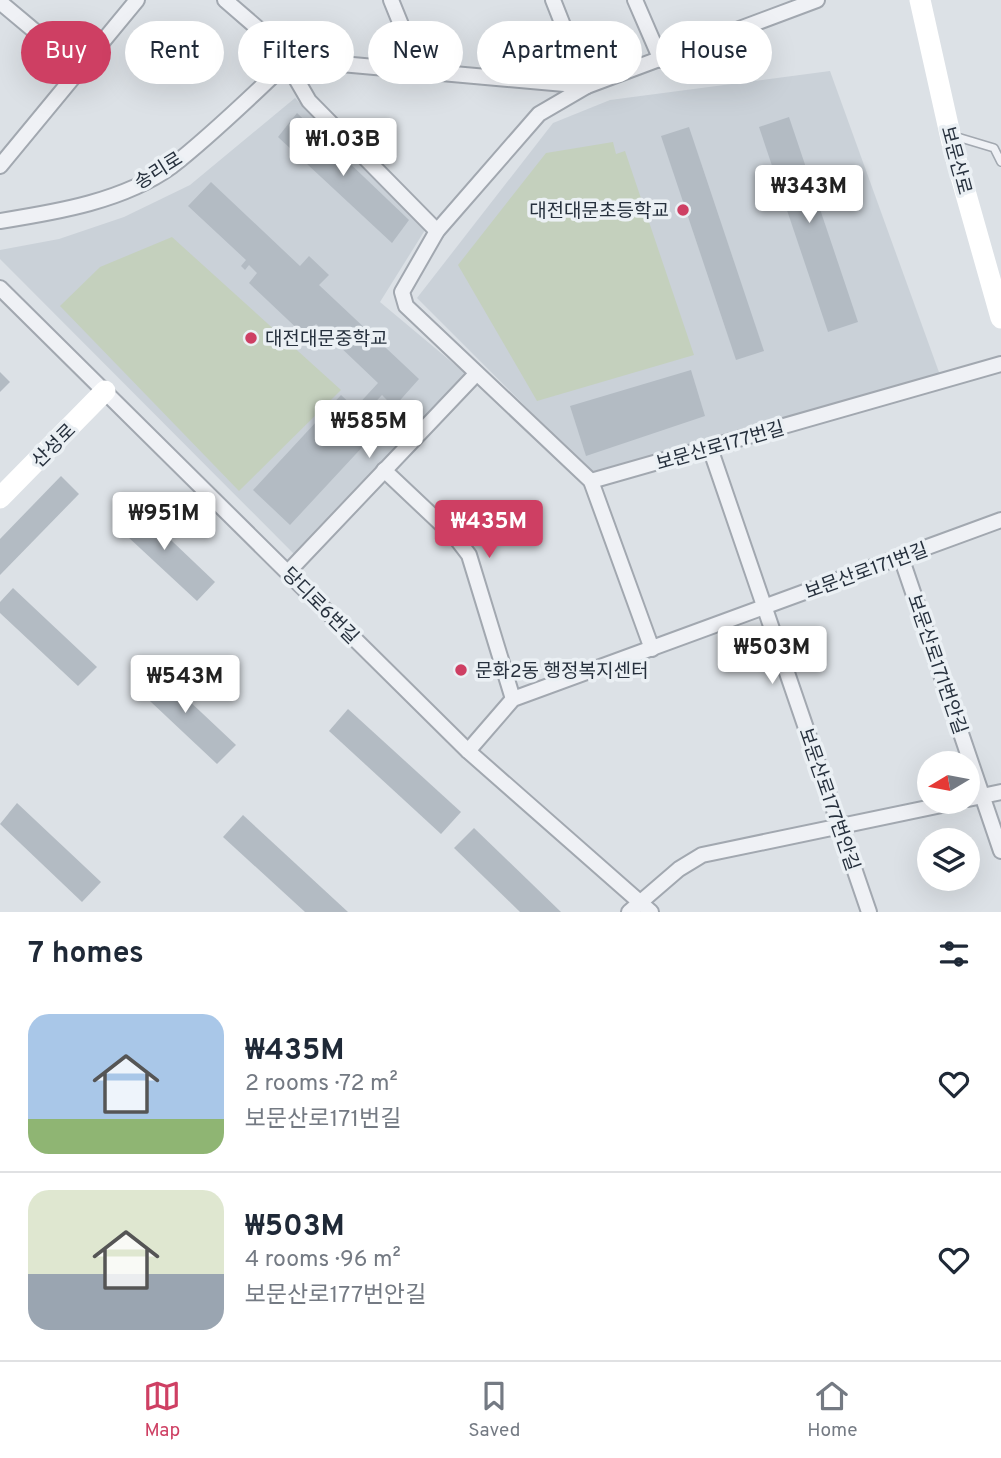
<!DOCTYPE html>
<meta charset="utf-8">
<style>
body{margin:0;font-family:Overpass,"Noto Sans KR",sans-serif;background:#f6f6f7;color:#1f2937;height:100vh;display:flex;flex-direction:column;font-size:26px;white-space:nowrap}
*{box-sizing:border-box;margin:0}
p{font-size:23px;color:#747a83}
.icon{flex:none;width:38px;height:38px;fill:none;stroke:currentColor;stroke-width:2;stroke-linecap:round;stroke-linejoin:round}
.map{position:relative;height:912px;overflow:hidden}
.details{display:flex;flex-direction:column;background:#fff;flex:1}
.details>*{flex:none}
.banner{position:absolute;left:21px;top:21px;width:959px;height:63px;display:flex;gap:14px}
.needle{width:46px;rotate:260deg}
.tools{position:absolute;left:917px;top:751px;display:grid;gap:14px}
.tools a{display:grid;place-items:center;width:63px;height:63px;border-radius:50%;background:#fff;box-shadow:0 7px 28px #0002;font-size:35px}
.price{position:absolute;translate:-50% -60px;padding:0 16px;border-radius:7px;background:#fff;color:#222;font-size:23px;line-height:46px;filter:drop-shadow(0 2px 4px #0008)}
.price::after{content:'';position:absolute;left:50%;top:42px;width:21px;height:16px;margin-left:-10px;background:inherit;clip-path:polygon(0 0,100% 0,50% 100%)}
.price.active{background:#ce3f63;color:#fff}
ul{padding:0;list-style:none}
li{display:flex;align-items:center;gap:21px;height:175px;padding:0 28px}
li+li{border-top:2px solid #e0e1e3}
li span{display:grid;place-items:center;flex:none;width:196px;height:140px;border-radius:21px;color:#555}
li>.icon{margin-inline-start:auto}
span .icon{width:84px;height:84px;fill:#fffc;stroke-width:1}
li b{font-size:30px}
h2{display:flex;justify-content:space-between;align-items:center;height:84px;padding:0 28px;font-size:30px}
.chip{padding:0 24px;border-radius:32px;background:#fff;box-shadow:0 7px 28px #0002;font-size:24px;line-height:63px}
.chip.active{background:#ce3f63;color:#fff}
.tabs{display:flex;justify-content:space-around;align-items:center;height:98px;border-top:2px solid #e0e1e3;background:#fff;font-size:19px;color:#747a83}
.tabs a{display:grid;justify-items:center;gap:4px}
.tabs .active{color:#ce3f63}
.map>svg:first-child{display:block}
.built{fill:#cad1d8}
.green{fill:#c4d0bd}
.building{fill:#b3bbc3}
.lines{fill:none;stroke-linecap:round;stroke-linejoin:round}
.lane-casing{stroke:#a2a8b0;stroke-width:10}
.street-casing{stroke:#a2a8b0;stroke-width:18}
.lane{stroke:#eff1f5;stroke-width:7}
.street{stroke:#eff1f5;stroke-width:14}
.secondary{stroke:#fff;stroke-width:21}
.poi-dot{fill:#ce3f63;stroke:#ebf0f4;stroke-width:2.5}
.labels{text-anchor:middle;stroke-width:7;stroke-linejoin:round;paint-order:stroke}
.street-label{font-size:19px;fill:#26303d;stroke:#ebf0f4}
.poi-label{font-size:19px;fill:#26303d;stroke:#ebf0f4;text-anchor:start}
</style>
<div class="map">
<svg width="1001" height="912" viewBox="0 0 1001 912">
<rect width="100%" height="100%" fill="#dce1e6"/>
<g class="built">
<polygon points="830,71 940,375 591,472 417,298 553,123 610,100"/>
<polygon points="295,98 425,230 380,302 466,374 295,555 0,259 0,250 59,239 124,217 190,185"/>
</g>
<g class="green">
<polygon points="613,142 616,154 625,151 694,355 537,401 458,265 546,153"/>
<polygon points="172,237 341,390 239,491 60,306 100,267"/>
</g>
<g class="building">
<polygon points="297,113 409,220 392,243 278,137"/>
<polygon points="789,117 858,322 828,332 759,127"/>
<polygon points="689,127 764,351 736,360 661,136"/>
<polygon points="211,182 300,266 309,256 329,275 319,285 419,379 394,407 382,395 364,414 380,428 290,525 253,490 341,395 355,408 378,383 316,324 305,336 249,283 257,273 249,265 245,270 241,266 246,260 188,206"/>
<polygon points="691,370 705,416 586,456 570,406"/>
<polygon points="0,372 10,382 0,392"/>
<polygon points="61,476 79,494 0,575 0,539"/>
<polygon points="132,503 215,582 197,601 113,523"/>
<polygon points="13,588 97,667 78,686 0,613 0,602"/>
<polygon points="152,666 236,745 217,764 134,686"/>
<polygon points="348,709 461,812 441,834 329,731"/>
<polygon points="17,803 101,882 82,902 0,824"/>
<polygon points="243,815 348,912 305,912 223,837"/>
<polygon points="474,828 561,912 520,912 454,848"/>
</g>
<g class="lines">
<defs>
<polyline id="lane" points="954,136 994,148 1001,162"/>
<g id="street">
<polyline points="225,0 276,44 309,101 437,231"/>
<polyline points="391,0 419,69"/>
<polyline points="553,0 587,86 539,114 437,231 402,292 406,306 591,481 652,649"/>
<polyline points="635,0 661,60"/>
<polyline points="0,2 80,69"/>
<polyline points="0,166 137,0"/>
<path d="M0,221c57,-9 124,-20 172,-55 36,-28 70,-61 103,-92l14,-7 41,-4 257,23 230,-86"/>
<polyline points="0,288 468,751 651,912"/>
<polyline points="710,448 869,912"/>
<polyline points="384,470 456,538 469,555 513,699"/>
<polyline points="591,481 1001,364"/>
<polyline points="901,557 1001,851"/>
<polyline points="288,572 476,374"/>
<polyline points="468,751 513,699 1001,520"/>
<polyline points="968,799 1001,792"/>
<polyline points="629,912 679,869 702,855 956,802"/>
</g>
</defs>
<use href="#lane" class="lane-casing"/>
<use href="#street" class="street-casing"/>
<use href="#lane" class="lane"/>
<use href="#street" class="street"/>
<g class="secondary">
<polyline points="920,0 954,152 1001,318"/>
<polyline points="0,498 105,391"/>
</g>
</g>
<g class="poi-dot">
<circle cx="683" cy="210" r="7"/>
<circle cx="251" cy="338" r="7"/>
<circle cx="461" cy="670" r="7"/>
</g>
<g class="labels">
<g class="street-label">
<text transform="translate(957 160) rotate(75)" y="7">보문산로</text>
<text transform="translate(158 170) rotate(-32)" y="7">송리로</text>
<text transform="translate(53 445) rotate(-45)" y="7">산성로</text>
<text transform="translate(720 445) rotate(-16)" y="7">보문산로177번길</text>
<text transform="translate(866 570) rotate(-20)" y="7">보문산로171번길</text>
<text transform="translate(321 605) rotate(45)" y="7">당디로6번길</text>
<text transform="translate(938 664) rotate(71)" y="7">보문산로171번안길</text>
<text transform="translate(830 799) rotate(71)" y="7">보문산로177번안길</text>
</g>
<g class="poi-label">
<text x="669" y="217" text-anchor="end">대전대문초등학교</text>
<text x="265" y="345">대전대문중학교</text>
<text x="475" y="677">문화2동 행정복지센터</text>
</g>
</g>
</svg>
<div class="tools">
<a><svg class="needle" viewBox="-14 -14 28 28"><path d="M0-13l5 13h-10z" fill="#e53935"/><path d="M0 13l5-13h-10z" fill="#747a83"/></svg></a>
<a><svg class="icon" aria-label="layers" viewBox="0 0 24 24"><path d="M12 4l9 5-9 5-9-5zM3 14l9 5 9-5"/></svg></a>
</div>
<b class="price" style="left:343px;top:178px">₩1.03B</b>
<b class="price" style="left:809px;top:225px">₩343M</b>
<b class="price" style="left:369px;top:460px">₩585M</b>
<b class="price" style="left:164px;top:552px">₩951M</b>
<b class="price active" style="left:489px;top:560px">₩435M</b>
<b class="price" style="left:772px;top:686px">₩503M</b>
<b class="price" style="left:185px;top:715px">₩543M</b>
<div class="banner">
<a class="chip active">Buy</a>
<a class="chip">Rent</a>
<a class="chip">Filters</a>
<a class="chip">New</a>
<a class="chip">Apartment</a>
<a class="chip">House</a>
</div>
</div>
<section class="details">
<h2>7 homes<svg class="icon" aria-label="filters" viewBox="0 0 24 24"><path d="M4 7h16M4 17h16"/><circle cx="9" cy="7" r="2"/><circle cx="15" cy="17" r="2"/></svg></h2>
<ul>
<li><span style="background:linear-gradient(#a9c7e8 75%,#8fb573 0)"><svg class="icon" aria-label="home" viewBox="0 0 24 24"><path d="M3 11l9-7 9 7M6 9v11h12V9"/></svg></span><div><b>₩435M</b><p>2 rooms · 72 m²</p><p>보문산로171번길</p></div><svg class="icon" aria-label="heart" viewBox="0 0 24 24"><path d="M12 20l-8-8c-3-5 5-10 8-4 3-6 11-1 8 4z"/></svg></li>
<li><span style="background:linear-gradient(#dfe7d0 60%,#9aa5b1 0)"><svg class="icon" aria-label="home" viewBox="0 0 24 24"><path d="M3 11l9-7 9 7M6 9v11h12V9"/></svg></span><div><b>₩503M</b><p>4 rooms · 96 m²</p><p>보문산로177번안길</p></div><svg class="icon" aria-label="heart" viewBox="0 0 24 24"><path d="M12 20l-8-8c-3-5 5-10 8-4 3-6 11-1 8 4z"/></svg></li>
</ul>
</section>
<nav class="tabs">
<a class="active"><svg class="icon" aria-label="map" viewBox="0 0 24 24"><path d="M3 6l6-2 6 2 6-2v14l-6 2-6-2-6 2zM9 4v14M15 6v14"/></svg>Map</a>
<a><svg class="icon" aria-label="saved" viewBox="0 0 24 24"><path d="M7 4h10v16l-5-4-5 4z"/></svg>Saved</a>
<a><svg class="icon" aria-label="home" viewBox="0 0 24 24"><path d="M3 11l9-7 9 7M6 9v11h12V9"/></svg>Home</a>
</nav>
